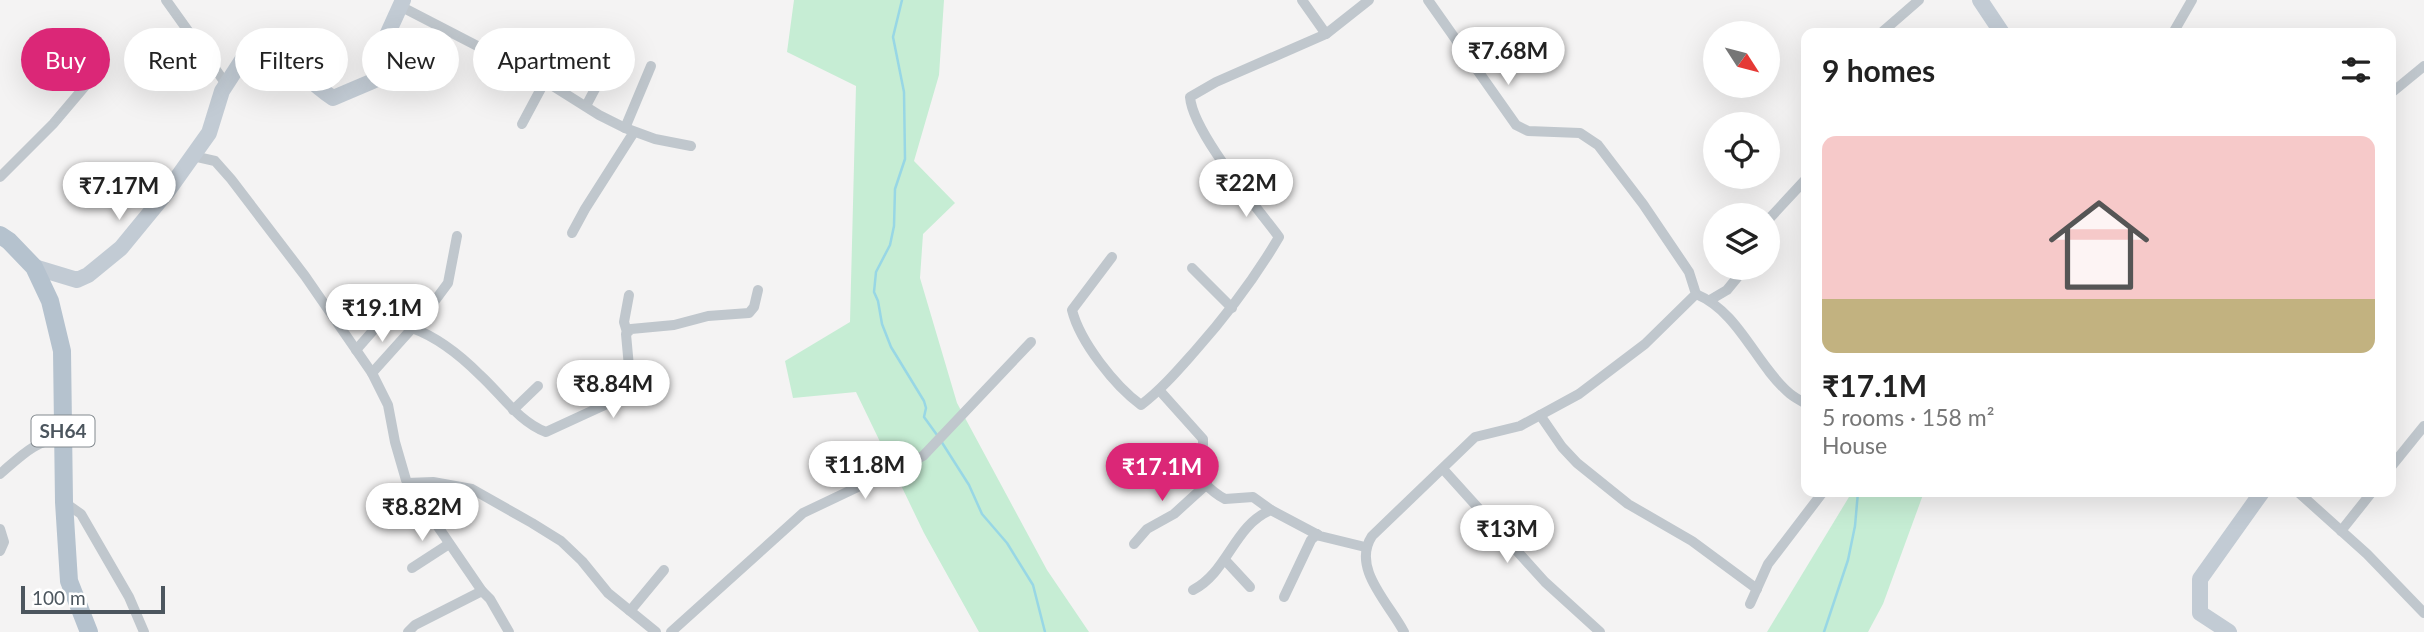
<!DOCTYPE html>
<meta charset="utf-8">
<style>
body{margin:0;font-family:Lato,sans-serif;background:#f2f2f2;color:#222;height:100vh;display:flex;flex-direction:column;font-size:26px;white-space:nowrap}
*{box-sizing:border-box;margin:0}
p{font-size:23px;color:#767676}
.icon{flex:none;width:38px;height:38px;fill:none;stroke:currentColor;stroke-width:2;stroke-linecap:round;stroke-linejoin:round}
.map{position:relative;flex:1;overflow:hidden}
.panel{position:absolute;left:1801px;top:28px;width:595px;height:469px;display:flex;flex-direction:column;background:#fff;border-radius:14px;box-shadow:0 7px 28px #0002}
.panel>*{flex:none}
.guide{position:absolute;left:21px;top:28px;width:665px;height:63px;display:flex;gap:14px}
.needle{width:46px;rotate:126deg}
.tools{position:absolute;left:1703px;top:21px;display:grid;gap:14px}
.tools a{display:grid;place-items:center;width:77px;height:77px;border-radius:50%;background:#fff;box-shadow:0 7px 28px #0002;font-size:35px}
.scale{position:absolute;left:21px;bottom:18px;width:144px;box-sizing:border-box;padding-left:7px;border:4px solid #4c565e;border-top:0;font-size:19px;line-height:24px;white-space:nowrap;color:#4c565e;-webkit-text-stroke:5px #fff;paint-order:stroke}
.price{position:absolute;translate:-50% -60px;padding:0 16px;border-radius:24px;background:#fff;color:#222;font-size:23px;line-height:46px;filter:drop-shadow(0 2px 4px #0008)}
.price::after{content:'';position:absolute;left:50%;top:42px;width:21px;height:16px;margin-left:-10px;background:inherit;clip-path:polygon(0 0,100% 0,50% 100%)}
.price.active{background:#db2777;color:#fff}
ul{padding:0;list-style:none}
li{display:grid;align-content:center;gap:14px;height:371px;padding:0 21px}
li span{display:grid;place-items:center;height:217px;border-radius:14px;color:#555}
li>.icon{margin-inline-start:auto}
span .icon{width:126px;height:126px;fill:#fffc;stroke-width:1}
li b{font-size:30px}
h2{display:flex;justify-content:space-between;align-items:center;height:84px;padding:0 21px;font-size:30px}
.tag{padding:0 24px;border-radius:32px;background:#fff;box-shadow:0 7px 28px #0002;font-size:24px;line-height:63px}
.tag.active{background:#db2777;color:#fff}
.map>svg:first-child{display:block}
.green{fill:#c6edd4}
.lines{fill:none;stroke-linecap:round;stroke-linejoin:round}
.stream{stroke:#98d7e5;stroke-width:2.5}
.minor{stroke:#c0c7cd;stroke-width:10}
.secondary{stroke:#c2cbd4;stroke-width:16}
.primary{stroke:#b5c2ce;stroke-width:18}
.labels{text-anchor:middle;stroke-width:5;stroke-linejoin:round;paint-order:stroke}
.shield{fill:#fff;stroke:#82898e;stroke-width:2}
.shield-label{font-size:19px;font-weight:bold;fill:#4c565e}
</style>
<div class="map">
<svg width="2424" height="632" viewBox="0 0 2424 632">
<rect width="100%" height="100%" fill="#f4f3f3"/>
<g class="green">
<polygon points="794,0 944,0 939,75 914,161 955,203 923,234 920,278 957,403 1047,570 1089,632 979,632 924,533 856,392 793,398 785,361 850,322 856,86 787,52"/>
<polygon points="1852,492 1924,492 1883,604 1868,632 1767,632"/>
</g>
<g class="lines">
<g class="stream">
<polyline points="902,0 893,37 904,92 905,159 895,189 894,226 890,245 876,272 874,292 878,301 882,324 891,347 924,401 926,408 924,417 937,435"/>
<polyline points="941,441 969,485 982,514 1007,543 1033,585 1045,632"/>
<polyline points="1824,632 1848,560 1855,526 1858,492"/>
</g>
<g class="minor">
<polyline points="166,0 226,84"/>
<polyline points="1302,0 1326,34"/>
<polyline points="400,6 545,81 599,115 625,128 655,139 691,146"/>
<polyline points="1881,33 1919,0"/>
<polyline points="2173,33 2192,0"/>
<polyline points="552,85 579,45"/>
<polyline points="2390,94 2424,66"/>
<polyline points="586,106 596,87 611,48"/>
<polyline points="522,124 545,81"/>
<polyline points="625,128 651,66"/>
<polyline points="193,156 215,161 231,179 305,276 372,373 388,405 395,442 406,480 482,591 490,599 509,632"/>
<polyline points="0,177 53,124 86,85"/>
<polyline points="1768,220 1806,179"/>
<polyline points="572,233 585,209 634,132"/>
<path d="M1112,257l-40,53c8,32 43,76 69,95 21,-16 37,-35 54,-54 32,-36 60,-73 84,-114 -23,-31 -86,-104 -89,-140l26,-15 110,-48 43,-34"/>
<polyline points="1192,268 1232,308"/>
<path d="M1696,294c43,18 59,69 92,98 5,5 12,8 18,12"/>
<polyline points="1710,300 1727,290 1745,268"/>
<path d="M412,328c25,9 49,28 68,47 21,19 39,47 66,57l63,-29 2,-6 -7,-17 25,-13 -3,-33 5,-5 43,-4 34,-9 41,-3 5,-6 4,-17"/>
<polyline points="627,332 624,322 629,295"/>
<polyline points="356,350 385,317"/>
<polyline points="372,373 425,314 448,283 457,236"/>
<path d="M1160,391l43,48v6l-13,14c1,14 23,34 35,40l28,-2 18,13"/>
<polyline points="513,410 538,386"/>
<polyline points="1540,415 1562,447 1577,463 1628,504 1692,541 1757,589"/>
<polyline points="2390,468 2424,426"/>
<polyline points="1443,469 1545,582 1600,632"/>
<path d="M0,474c20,-17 36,-35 63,-36"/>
<polyline points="408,483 433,482 472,489 532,523 561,541 582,561 608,593 656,632"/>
<polyline points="2298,492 2367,554 2424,613"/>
<polyline points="64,502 81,514 129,597 144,632"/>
<polyline points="0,529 4,542 0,551"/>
<polyline points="2341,531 2372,492"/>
<polyline points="1134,544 1147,529 1174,514 1207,484"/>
<polyline points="1225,560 1250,587"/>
<polyline points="412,568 449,544"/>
<path d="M1193,590c35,-18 41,-65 78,-80l49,26 45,11"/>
<polyline points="1284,597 1311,540 1317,534"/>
<polyline points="1750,604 1768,564 1823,492"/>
<polyline points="630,611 664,570"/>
<polyline points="408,632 415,625 482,591"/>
<polyline points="671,632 803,513 923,456 1031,342"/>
<path d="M1404,632c-15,-29 -53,-64 -32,-96l103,-99 45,-11 59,-32 66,-50 51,-50 -7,-22 -46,-68 -45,-59 -18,-12 -52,-2 -12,-6 -88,-125"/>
</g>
<g class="secondary">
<polyline points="1980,0 2002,33"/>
<path d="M34,267l43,13 11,-5 33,-27 46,-56 42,-59 13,-42 22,-34 24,-12c24,14 41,38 65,53l40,-17 15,-48 15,-33"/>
<polyline points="2229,632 2200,613 2200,579 2262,492"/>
</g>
<polyline class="primary" points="0,235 9,241 34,267 50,301 62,351 64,502 69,581 89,632"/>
</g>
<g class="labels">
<rect class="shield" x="31.5" y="415.5" width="63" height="31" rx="5"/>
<g class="shield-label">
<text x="63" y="438">SH64</text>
</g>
</g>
</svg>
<div class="tools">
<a><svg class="needle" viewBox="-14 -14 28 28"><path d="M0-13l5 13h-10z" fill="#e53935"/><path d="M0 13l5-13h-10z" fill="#767676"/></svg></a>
<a><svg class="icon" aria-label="locate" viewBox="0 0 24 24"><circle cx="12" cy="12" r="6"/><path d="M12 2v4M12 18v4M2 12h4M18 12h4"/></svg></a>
<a><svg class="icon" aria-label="layers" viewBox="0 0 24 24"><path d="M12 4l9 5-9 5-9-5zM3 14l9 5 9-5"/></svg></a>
</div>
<div class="scale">100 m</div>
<b class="price" style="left:1508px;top:87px">₹7.68M</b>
<b class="price" style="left:1246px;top:219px">₹22M</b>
<b class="price" style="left:119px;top:222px">₹7.17M</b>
<b class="price" style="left:382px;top:344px">₹19.1M</b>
<b class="price" style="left:613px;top:420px">₹8.84M</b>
<b class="price" style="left:865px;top:501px">₹11.8M</b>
<b class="price active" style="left:1162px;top:503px">₹17.1M</b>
<b class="price" style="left:422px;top:543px">₹8.82M</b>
<b class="price" style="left:1507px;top:565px">₹13M</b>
<div class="guide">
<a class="tag active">Buy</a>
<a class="tag">Rent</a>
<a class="tag">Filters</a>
<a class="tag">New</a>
<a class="tag">Apartment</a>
</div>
<section class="panel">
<h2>9 homes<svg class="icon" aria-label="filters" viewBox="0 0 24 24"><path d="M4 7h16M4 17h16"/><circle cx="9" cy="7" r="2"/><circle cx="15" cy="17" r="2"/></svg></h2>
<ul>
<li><span style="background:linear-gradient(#f6c9c9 75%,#c2b280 0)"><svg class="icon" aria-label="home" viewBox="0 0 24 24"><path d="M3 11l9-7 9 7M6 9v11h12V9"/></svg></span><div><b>₹17.1M</b><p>5 rooms · 158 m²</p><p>House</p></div></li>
</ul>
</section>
</div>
